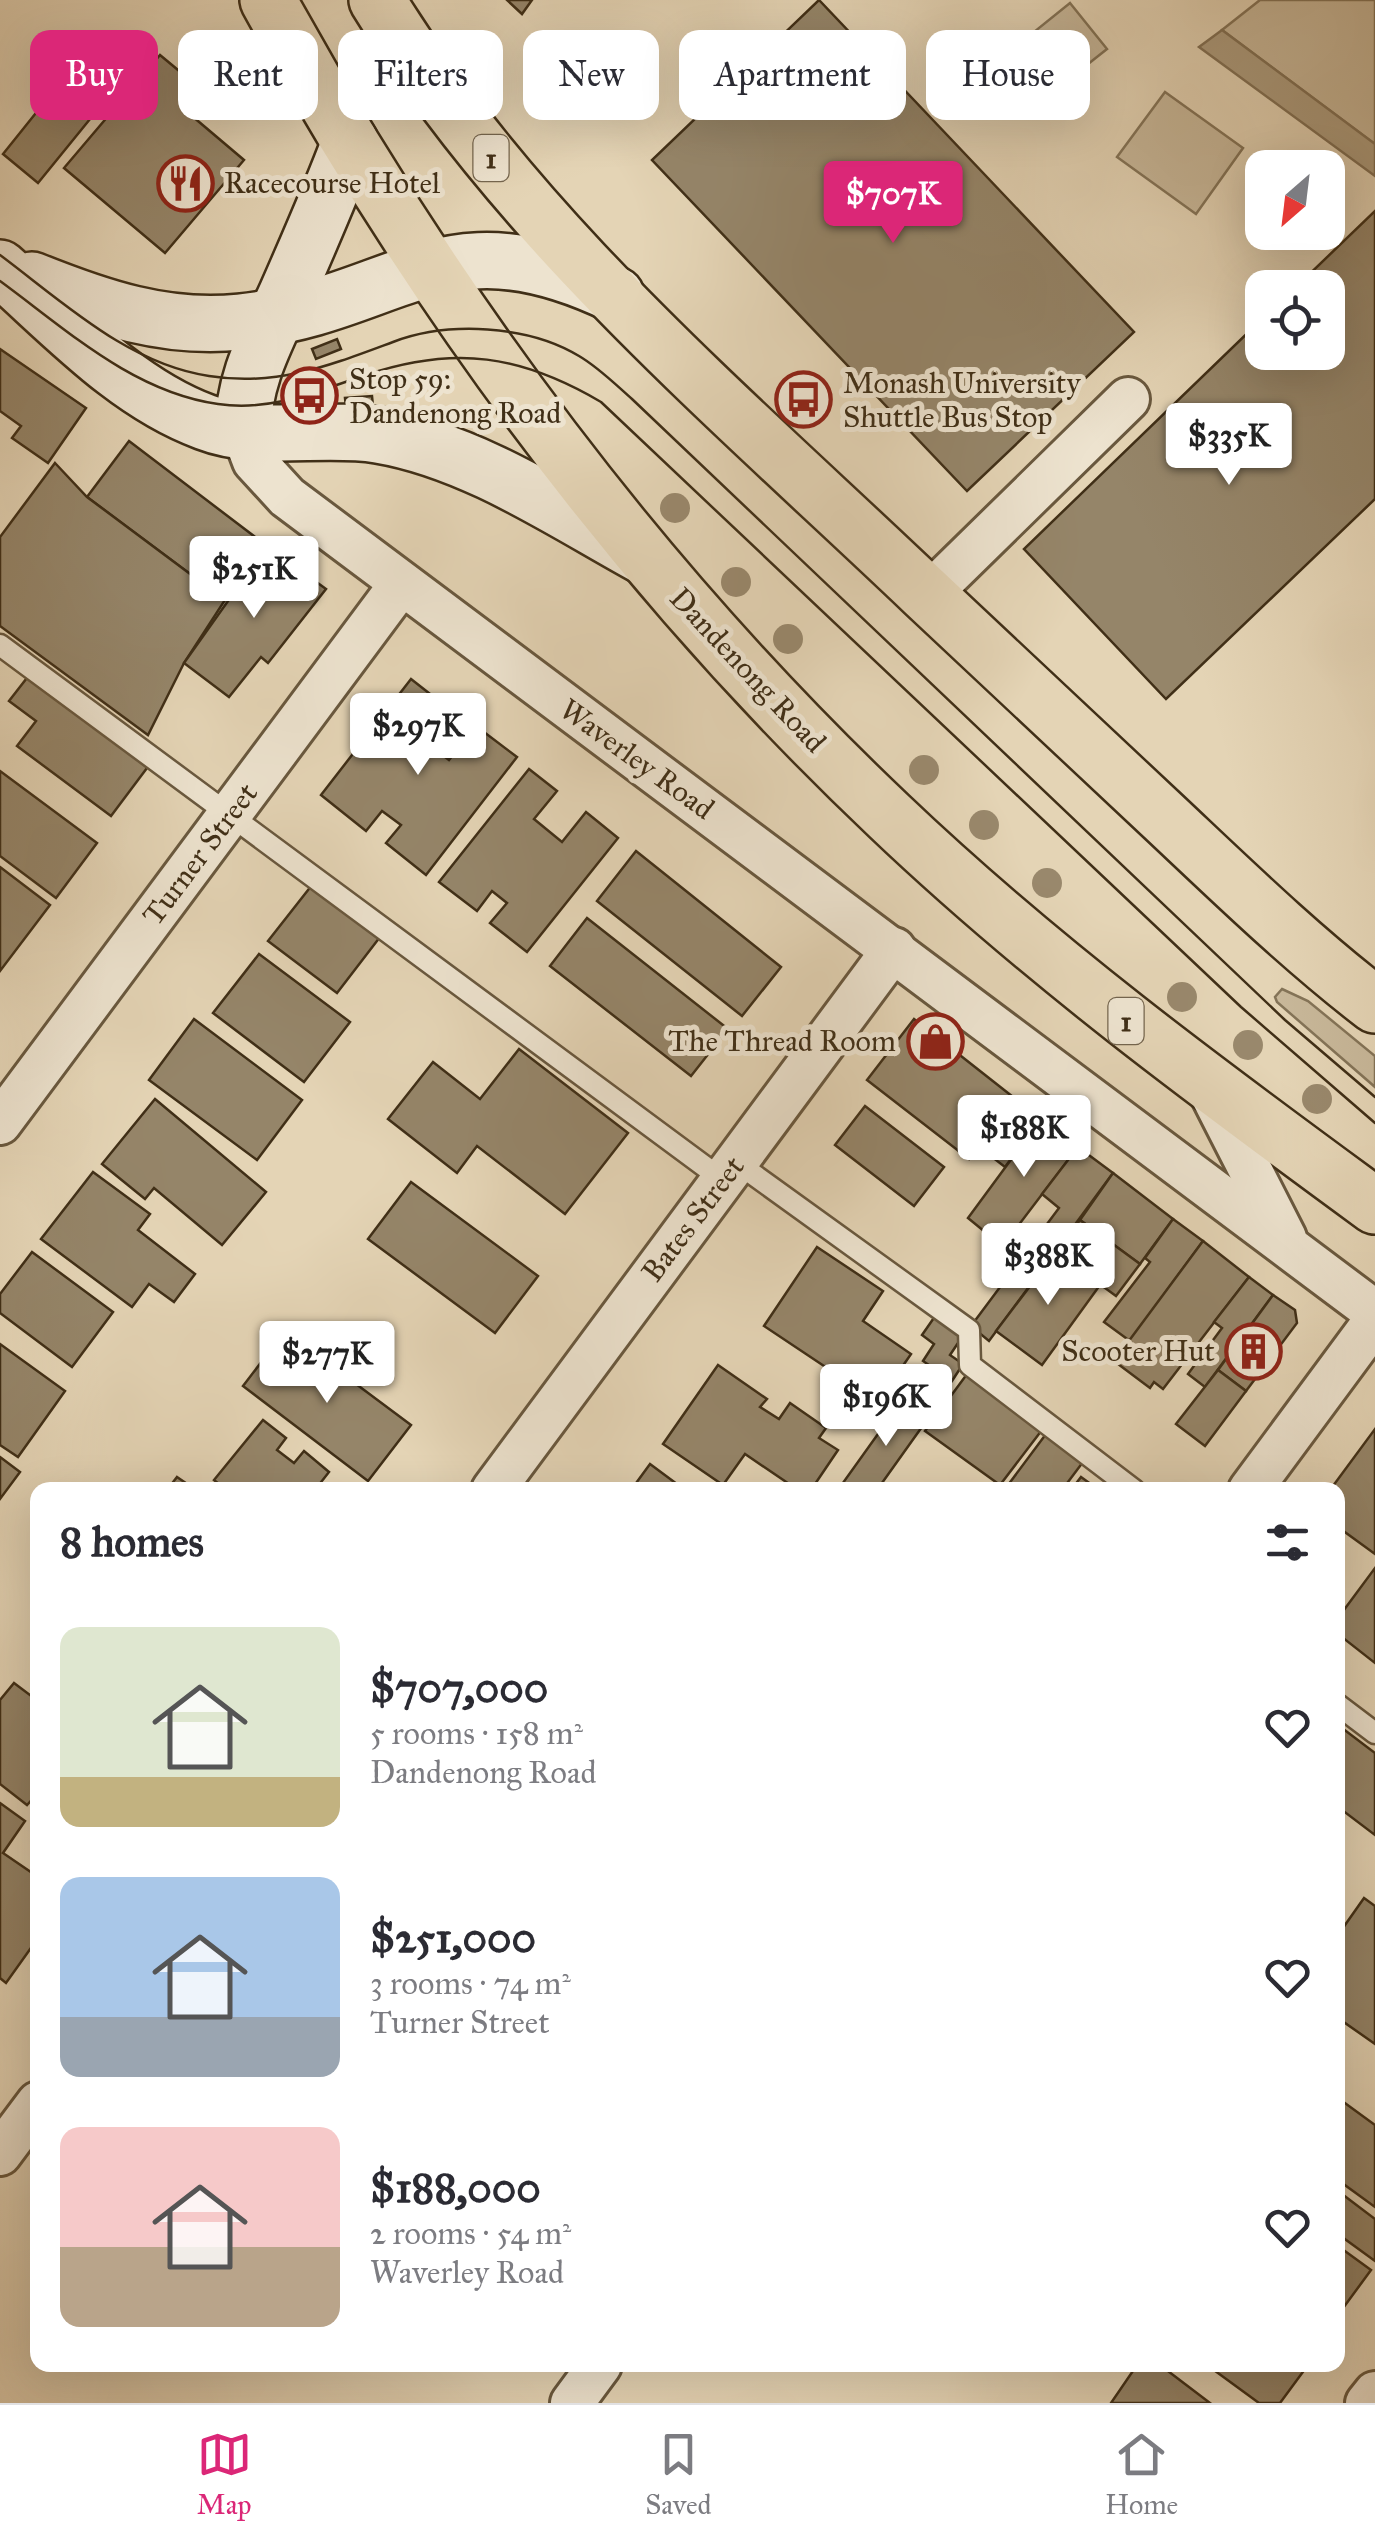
<!DOCTYPE html>
<meta charset="utf-8">
<style>
body{margin:0;font-family:"IM FELL Great Primer",serif;background:#f7f7f7;color:#2b2b33;height:100vh;display:flex;flex-direction:column;font-size:38px;white-space:nowrap}
*{box-sizing:border-box;margin:0}
p{font-size:32px;color:#7c7c81}
.icon{flex:none;width:55px;height:55px;fill:none;stroke:currentColor;stroke-width:2;stroke-linecap:round;stroke-linejoin:round}
.map{position:relative;flex:1;overflow:hidden}
.drawer{position:absolute;left:30px;top:1482px;width:1315px;height:890px;display:flex;flex-direction:column;background:#fff;border-radius:20px;box-shadow:0 10px 40px #0002}
.drawer>*{flex:none}
.guide{position:absolute;left:30px;top:30px;width:1315px;height:90px;display:flex;gap:20px}
.needle{width:65px;rotate:208deg}
.controls{position:absolute;left:1245px;top:150px;display:grid;gap:20px}
.controls a{display:grid;place-items:center;width:100px;height:100px;border-radius:20px;background:#fff;box-shadow:0 10px 40px #0002;font-size:50px}
.price{position:absolute;translate:-50% -85px;padding:0 22px;border-radius:10px;background:#fff;color:#222;font-size:32px;line-height:65px;filter:drop-shadow(0 2px 5px #0008)}
.price::after{content:'';position:absolute;left:50%;top:60px;width:30px;height:22px;margin-left:-15px;background:inherit;clip-path:polygon(0 0,100% 0,50% 100%)}
.price.current{background:#db2777;color:#fff}
ul{padding:0;list-style:none}
li{display:flex;align-items:center;gap:30px;height:250px;padding:0 30px}
li span{display:grid;place-items:center;flex:none;width:280px;height:200px;border-radius:20px;color:#555}
li>.icon{margin-inline-start:auto}
span .icon{width:120px;height:120px;fill:#fffc;stroke-width:1}
li b{font-size:42px}
h2{display:flex;justify-content:space-between;align-items:center;height:120px;padding:0 30px;font-size:42px}
.chip{padding:0 35px;border-radius:20px;background:#fff;box-shadow:0 10px 40px #0002;font-size:35px;line-height:90px}
.chip.current{background:#db2777;color:#fff}
.tabs{display:flex;justify-content:space-around;align-items:center;height:140px;border-top:2px solid #e1e1e2;background:#fff;font-size:28px;color:#7c7c81}
.tabs a{display:grid;justify-items:center;gap:5px}
.tabs .current{color:#db2777}
.map>svg:first-child{display:block}
.green{fill:#c8b89a;stroke:#847458;stroke-width:2.5}
.water{fill:#ac9c7f;stroke:#817055;stroke-width:2.5}
.building{fill:#958569;stroke:#402f17;stroke-width:2.5}
.lines{fill:none;stroke-linecap:round;stroke-linejoin:round}
.service-casing{stroke:#69583e;stroke-width:25}
.minor-casing{stroke:#69583e;stroke-width:48}
.secondary-casing{stroke:#402f17;stroke-width:60}
.trunk-casing{stroke:#402f17;stroke-width:60}
.service{stroke:#ede3cf;stroke-width:20}
.minor{stroke:#ede3cf;stroke-width:42}
.secondary{stroke:#ede3cf;stroke-width:55}
.trunk{stroke:#e4d4b5;stroke-width:55}
.tram{stroke:#402f17;stroke-width:2.5}
.tree{fill:#99886c}
.labels{text-anchor:middle;stroke-width:10;stroke-linejoin:round;paint-order:stroke}
.shield{fill:#ede3cf;stroke:#74654e;stroke-width:2.5}
.shield-label{font-size:28px;font-weight:bold;fill:#402f17}
.poi-label{font-size:30px;fill:#402f17;stroke:#ede3cf;text-anchor:start}
.street-label{font-size:30px;fill:#402f17;stroke:#ede3cf}
</style>
<div class="map">
<svg width="1375" height="2403" viewBox="0 0 1375 2403">
<rect width="100%" height="100%" fill="#e4d4b5"/>
<filter id="stains"><feTurbulence type="fractalNoise" baseFrequency=".002" numOctaves="4"/><feColorMatrix values="0 0 0 0 .2 0 0 0 0 .09 0 0 0 0 .02 0 0 0 .5 -.17"/></filter>
<radialGradient id="worn" r=".72"><stop offset=".6" stop-color="#630" stop-opacity="0"/><stop offset="1" stop-color="#630" stop-opacity=".3"/></radialGradient>
<g class="green">
<polygon points="1260,0 1375,0 1375,144 1222,30"/>
<polygon points="1070,3 1107,49 1035,106 998,61"/>
<polygon points="1165,92 1243,148 1196,214 1117,157"/>
<polygon points="1282,989 1308,1001 1375,1056 1375,1087 1277,1002 1275,997"/>
</g>
<polygon class="water" points="1222,30 1375,144 1375,176 1199,47"/>
<g class="building">
<polygon points="507,0 532,0 522,14"/>
<polygon points="819,0 1134,332 967,491 652,160"/>
<polygon points="160,55 202,90 185,110 244,160 165,253 64,168"/>
<polygon points="76,63 112,92 38,183 3,154"/>
<polygon points="1375,211 1375,499 1166,699 1024,549 1262,319 1262,352 1328,352 1328,288 1295,288"/>
<polygon points="337,339 341,349 316,359 312,349"/>
<polygon points="0,349 86,408 48,463 12,438 21,426 0,411"/>
<polygon points="372,396 373,406 346,408 345,398"/>
<polygon points="129,441 267,546 225,600 87,497"/>
<polygon points="55,463 87,497 225,600 184,663 148,735 0,626 0,537"/>
<polygon points="267,546 326,589 268,663 261,657 229,697 184,663"/>
<polygon points="30,674 150,764 111,816 17,746 36,721 9,701"/>
<polygon points="411,679 453,712 428,744 449,760 476,726 517,757 426,875 386,843 401,825 382,811 366,831 321,795"/>
<polygon points="529,769 557,791 534,819 562,842 586,812 618,838 527,952 490,923 507,903 492,891 477,911 439,882"/>
<polygon points="0,771 97,843 56,898 0,856"/>
<polygon points="636,851 781,967 742,1016 597,901"/>
<polygon points="0,867 50,905 0,971"/>
<polygon points="312,885 380,937 337,993 268,941"/>
<polygon points="587,918 728,1029 691,1076 550,966"/>
<polygon points="259,954 350,1022 304,1082 213,1013"/>
<polygon points="194,1019 302,1100 257,1160 149,1080"/>
<polygon points="914,1019 1041,1119 1005,1167 978,1146 969,1159 867,1080"/>
<polygon points="519,1049 628,1133 565,1214 477,1146 457,1173 388,1119 433,1062 480,1099"/>
<polygon points="155,1099 266,1192 222,1245 154,1188 145,1199 102,1164"/>
<polygon points="865,1106 944,1167 914,1206 835,1145"/>
<polygon points="1041,1119 1078,1147 1008,1239 990,1225 985,1232 968,1218"/>
<polygon points="1078,1147 1113,1173 989,1341 971,1326 1059,1208 1042,1194"/>
<polygon points="93,1172 150,1214 138,1230 195,1274 174,1302 149,1284 132,1307 41,1239"/>
<polygon points="1113,1173 1173,1219 1140,1264 1080,1220"/>
<polygon points="411,1182 538,1276 495,1333 368,1239"/>
<polygon points="1173,1219 1203,1241 1130,1341 1104,1322 1150,1262 1145,1258"/>
<polygon points="1080,1220 1140,1264 1116,1296 1056,1252"/>
<polygon points="1203,1241 1249,1277 1163,1389 1154,1382 1150,1388 1114,1361"/>
<polygon points="817,1247 883,1291 863,1321 911,1354 878,1402 764,1326"/>
<polygon points="32,1252 113,1312 72,1367 0,1313 0,1294"/>
<polygon points="1056,1252 1100,1285 1042,1365 996,1331"/>
<polygon points="1249,1277 1273,1295 1205,1387 1188,1374 1222,1328 1214,1322"/>
<polygon points="1273,1295 1295,1310 1297,1323 1246,1391 1218,1370"/>
<polygon points="938,1312 966,1331 950,1355 963,1364 952,1381 923,1361 934,1344 922,1335"/>
<polygon points="285,1331 411,1425 368,1481 243,1386"/>
<polygon points="0,1344 65,1391 18,1457 0,1445"/>
<polygon points="718,1365 767,1399 760,1407 779,1419 790,1403 826,1428 819,1438 838,1450 811,1490 798,1490 745,1454 723,1485 663,1444"/>
<polygon points="970,1370 1045,1426 1000,1485 925,1431"/>
<polygon points="1218,1370 1246,1391 1205,1446 1176,1424"/>
<polygon points="903,1399 929,1417 877,1490 843,1490 840,1487"/>
<polygon points="263,1420 286,1438 277,1450 294,1463 304,1451 329,1472 318,1486 323,1490 226,1490 214,1480"/>
<polygon points="1375,1429 1375,1554 1338,1527 1338,1490 1330,1490"/>
<polygon points="1049,1430 1086,1458 1062,1490 1005,1489"/>
<polygon points="0,1457 20,1472 0,1499"/>
<polygon points="650,1464 685,1490 631,1490"/>
<polygon points="177,1477 196,1490 167,1490"/>
<polygon points="1081,1477 1099,1490 1071,1490"/>
<polygon points="1375,1568 1375,1663 1338,1634 1338,1618"/>
<polygon points="14,1683 38,1701 38,1793 27,1805 0,1784 0,1700"/>
<polygon points="1338,1725 1375,1753 1375,1835 1338,1807"/>
<polygon points="0,1803 25,1821 3,1853 38,1877 38,1938 6,1983 0,1978"/>
<polygon points="1364,1898 1375,1906 1375,2044 1338,2018 1338,1935"/>
<polygon points="1338,2098 1375,2125 1375,2207 1338,2180"/>
<polygon points="1338,2191 1375,2219 1375,2261 1338,2234"/>
<polygon points="1338,2246 1371,2270 1338,2315"/>
<polygon points="1137,2365 1160,2365 1210,2403 1111,2403"/>
<polygon points="1207,2365 1308,2365 1280,2403 1259,2403"/>
</g>
<g class="lines">
<defs>
<g id="service">
<polyline points="0,645 723,1180"/>
<polyline points="736,1162 969,1330 970,1365 1134,1490"/>
<polyline points="1338,1705 1375,1733"/>
</g>
<g id="minor">
<polyline points="243,432 254,461 287,497 1375,1312"/>
<polyline points="928,595 1128,399"/>
<polyline points="1208,1087 1285,1238"/>
<polyline points="0,1123 401,584"/>
<polyline points="493,1490 894,949"/>
<polyline points="1250,1490 1375,1321"/>
<polyline points="0,2154 38,2103"/>
<polyline points="572,2403 600,2365"/>
<polyline points="1367,2403 1375,2393"/>
</g>
<g id="secondary">
<path d="M0,268c62,55 126,125 205,154 54,21 116,4 173,13 96,16 183,76 267,122"/>
<path d="M32,280c67,27 134,50 208,42 160,-17 201,-111 376,-27"/>
<path d="M243,432c0,-53 23,-92 44,-139 22,-50 44,-100 63,-151"/>
</g>
<g id="trunk">
<path d="M268,0c166,302 371,579 621,816 151,144 318,267 486,390"/>
<path d="M377,0c141,230 354,408 547,592 80,76 161,151 242,227 68,64 135,129 209,186"/>
</g>
</defs>
<use href="#service" class="service-casing"/>
<use href="#minor" class="minor-casing"/>
<use href="#secondary" class="secondary-casing"/>
<use href="#trunk" class="trunk-casing"/>
<use href="#service" class="service"/>
<use href="#minor" class="minor"/>
<use href="#secondary" class="secondary"/>
<use href="#trunk" class="trunk"/>
<g class="tram">
<path d="M0,255c63,47 128,109 209,121 68,11 122,-11 184,-34 55,-21 135,-17 186,14 19,11 36,28 53,43l653,621 90,77"/>
<path d="M0,281c67,49 133,111 218,123 53,8 99,-13 148,-29 89,-30 155,-20 235,27l640,605 134,116"/>
</g>
</g>
<g class="tree">
<circle cx="675" cy="508" r="15"/>
<circle cx="736" cy="582" r="15"/>
<circle cx="788" cy="639" r="15"/>
<circle cx="924" cy="770" r="15"/>
<circle cx="984" cy="825" r="15"/>
<circle cx="1047" cy="883" r="15"/>
<circle cx="1182" cy="997" r="15"/>
<circle cx="1248" cy="1045" r="15"/>
<circle cx="1317" cy="1099" r="15"/>
</g>
<defs>
<symbol id="restaurant-ring" viewBox="-11 -11 22 22"><circle r="9.5" fill="#ede3cf" stroke="#8f2418" stroke-width="1.5"/><path d="M-5-6h1v4h1v-4h1v4h1v-4h1v5L-1.5 .5V6h-2V.5L-5-1ZM5-6V6H3V1.5H1.5Q1.5-4 5-6Z" fill="#8f2418"/></symbol>
<symbol id="bus-ring" viewBox="-11 -11 22 22"><circle r="9.5" fill="#ede3cf" stroke="#8f2418" stroke-width="1.5"/><path d="M-5-6H5V4H4V6H2V4H-2V6H-4V4H-5ZM-3.5-4V0h7V-4ZM-3.5 1.2v1.5H-2V1.2ZM2 1.2v1.5H3.5V1.2Z" fill="#8f2418"/></symbol>
<symbol id="shop-ring" viewBox="-11 -11 22 22"><circle r="9.5" fill="#ede3cf" stroke="#8f2418" stroke-width="1.5"/><path d="M-5-2.5h2.3a2.7 3.5 0 0 1 5.4 0H5L5.5 6h-11ZM-1.5-2.5h3a1.5 2.3 0 0 0-3 0Z" fill="#8f2418"/></symbol>
<symbol id="building-ring" viewBox="-11 -11 22 22"><circle r="9.5" fill="#ede3cf" stroke="#8f2418" stroke-width="1.5"/><path d="M-4-6H4V6H1V3H-1V6H-4ZM-2.5-4.3h1.7v1.8h-1.7ZM.8-4.3h1.7v1.8H.8ZM-2.5-1h1.7V.8h-1.7ZM.8-1h1.7V.8H.8Z" fill="#8f2418"/></symbol>
</defs>
<g fill-rule="evenodd">
<use href="#restaurant-ring" x="154" y="152" width="63" height="63"/>
<use href="#bus-ring" x="278" y="364" width="63" height="63"/>
<use href="#bus-ring" x="772" y="368" width="63" height="63"/>
<use href="#shop-ring" x="904" y="1010" width="63" height="63"/>
<use href="#building-ring" x="1222" y="1320" width="63" height="63"/>
</g>
<g class="labels">
<g class="shield">
<rect x="473.5" y="135" width="35" height="46" rx="8"/>
<rect x="1108.5" y="998" width="35" height="46" rx="8"/>
</g>
<g class="shield-label">
<text x="491" y="168">1</text>
<text x="1126" y="1031">1</text>
</g>
<g class="poi-label">
<text x="224" y="193">Racecourse Hotel</text>
<text x="349" y="389">Stop 59:<tspan x="349" dy="34">Dandenong Road</tspan></text>
<text x="843" y="393">Monash University<tspan x="843" dy="34">Shuttle Bus Stop</tspan></text>
<text x="896" y="1051" text-anchor="end">The Thread Room</text>
<text x="1215" y="1361" text-anchor="end">Scooter Hut</text>
</g>
<g class="street-label">
<text transform="translate(748 670) rotate(47)" y="10">Dandenong Road</text>
<text transform="translate(637 759) rotate(36)" y="10">Waverley Road</text>
<text transform="translate(200 854) rotate(-53)" y="10">Turner Street</text>
<text transform="translate(693 1219) rotate(-53)" y="10">Bates Street</text>
</g>
</g>
<rect width="100%" height="100%" filter="url(#stains)"/>
<rect width="100%" height="100%" fill="url(#worn)"/>
</svg>
<div class="controls">
<a><svg class="needle" viewBox="-14 -14 28 28"><path d="M0-13l5 13h-10z" fill="#e53935"/><path d="M0 13l5-13h-10z" fill="#7c7c81"/></svg></a>
<a><svg class="icon" aria-label="locate" viewBox="0 0 24 24"><circle cx="12" cy="12" r="6"/><path d="M12 2v4M12 18v4M2 12h4M18 12h4"/></svg></a>
</div>
<b class="price current" style="left:893px;top:246px">$707K</b>
<b class="price" style="left:1229px;top:488px">$335K</b>
<b class="price" style="left:254px;top:621px">$251K</b>
<b class="price" style="left:418px;top:778px">$297K</b>
<b class="price" style="left:1024px;top:1180px">$188K</b>
<b class="price" style="left:1048px;top:1308px">$388K</b>
<b class="price" style="left:327px;top:1406px">$277K</b>
<b class="price" style="left:886px;top:1449px">$196K</b>
<div class="guide">
<a class="chip current">Buy</a>
<a class="chip">Rent</a>
<a class="chip">Filters</a>
<a class="chip">New</a>
<a class="chip">Apartment</a>
<a class="chip">House</a>
</div>
<section class="drawer">
<h2>8 homes<svg class="icon" aria-label="filters" viewBox="0 0 24 24"><path d="M4 7h16M4 17h16"/><circle cx="9" cy="7" r="2"/><circle cx="15" cy="17" r="2"/></svg></h2>
<ul>
<li><span style="background:linear-gradient(#dfe7d0 75%,#c2b280 0)"><svg class="icon" aria-label="home" viewBox="0 0 24 24"><path d="M3 11l9-7 9 7M6 9v11h12V9"/></svg></span><div><b>$707,000</b><p>5 rooms · 158 m²</p><p>Dandenong Road</p></div><svg class="icon" aria-label="heart" viewBox="0 0 24 24"><path d="M12 20l-8-8c-3-5 5-10 8-4 3-6 11-1 8 4z"/></svg></li>
<li><span style="background:linear-gradient(#a9c7e8 70%,#9aa5b1 0)"><svg class="icon" aria-label="home" viewBox="0 0 24 24"><path d="M3 11l9-7 9 7M6 9v11h12V9"/></svg></span><div><b>$251,000</b><p>3 rooms · 74 m²</p><p>Turner Street</p></div><svg class="icon" aria-label="heart" viewBox="0 0 24 24"><path d="M12 20l-8-8c-3-5 5-10 8-4 3-6 11-1 8 4z"/></svg></li>
<li><span style="background:linear-gradient(#f6c9c9 60%,#b9a48a 0)"><svg class="icon" aria-label="home" viewBox="0 0 24 24"><path d="M3 11l9-7 9 7M6 9v11h12V9"/></svg></span><div><b>$188,000</b><p>2 rooms · 54 m²</p><p>Waverley Road</p></div><svg class="icon" aria-label="heart" viewBox="0 0 24 24"><path d="M12 20l-8-8c-3-5 5-10 8-4 3-6 11-1 8 4z"/></svg></li>
</ul>
</section>
</div>
<nav class="tabs">
<a class="current"><svg class="icon" aria-label="map" viewBox="0 0 24 24"><path d="M3 6l6-2 6 2 6-2v14l-6 2-6-2-6 2zM9 4v14M15 6v14"/></svg>Map</a>
<a><svg class="icon" aria-label="saved" viewBox="0 0 24 24"><path d="M7 4h10v16l-5-4-5 4z"/></svg>Saved</a>
<a><svg class="icon" aria-label="home" viewBox="0 0 24 24"><path d="M3 11l9-7 9 7M6 9v11h12V9"/></svg>Home</a>
</nav>
